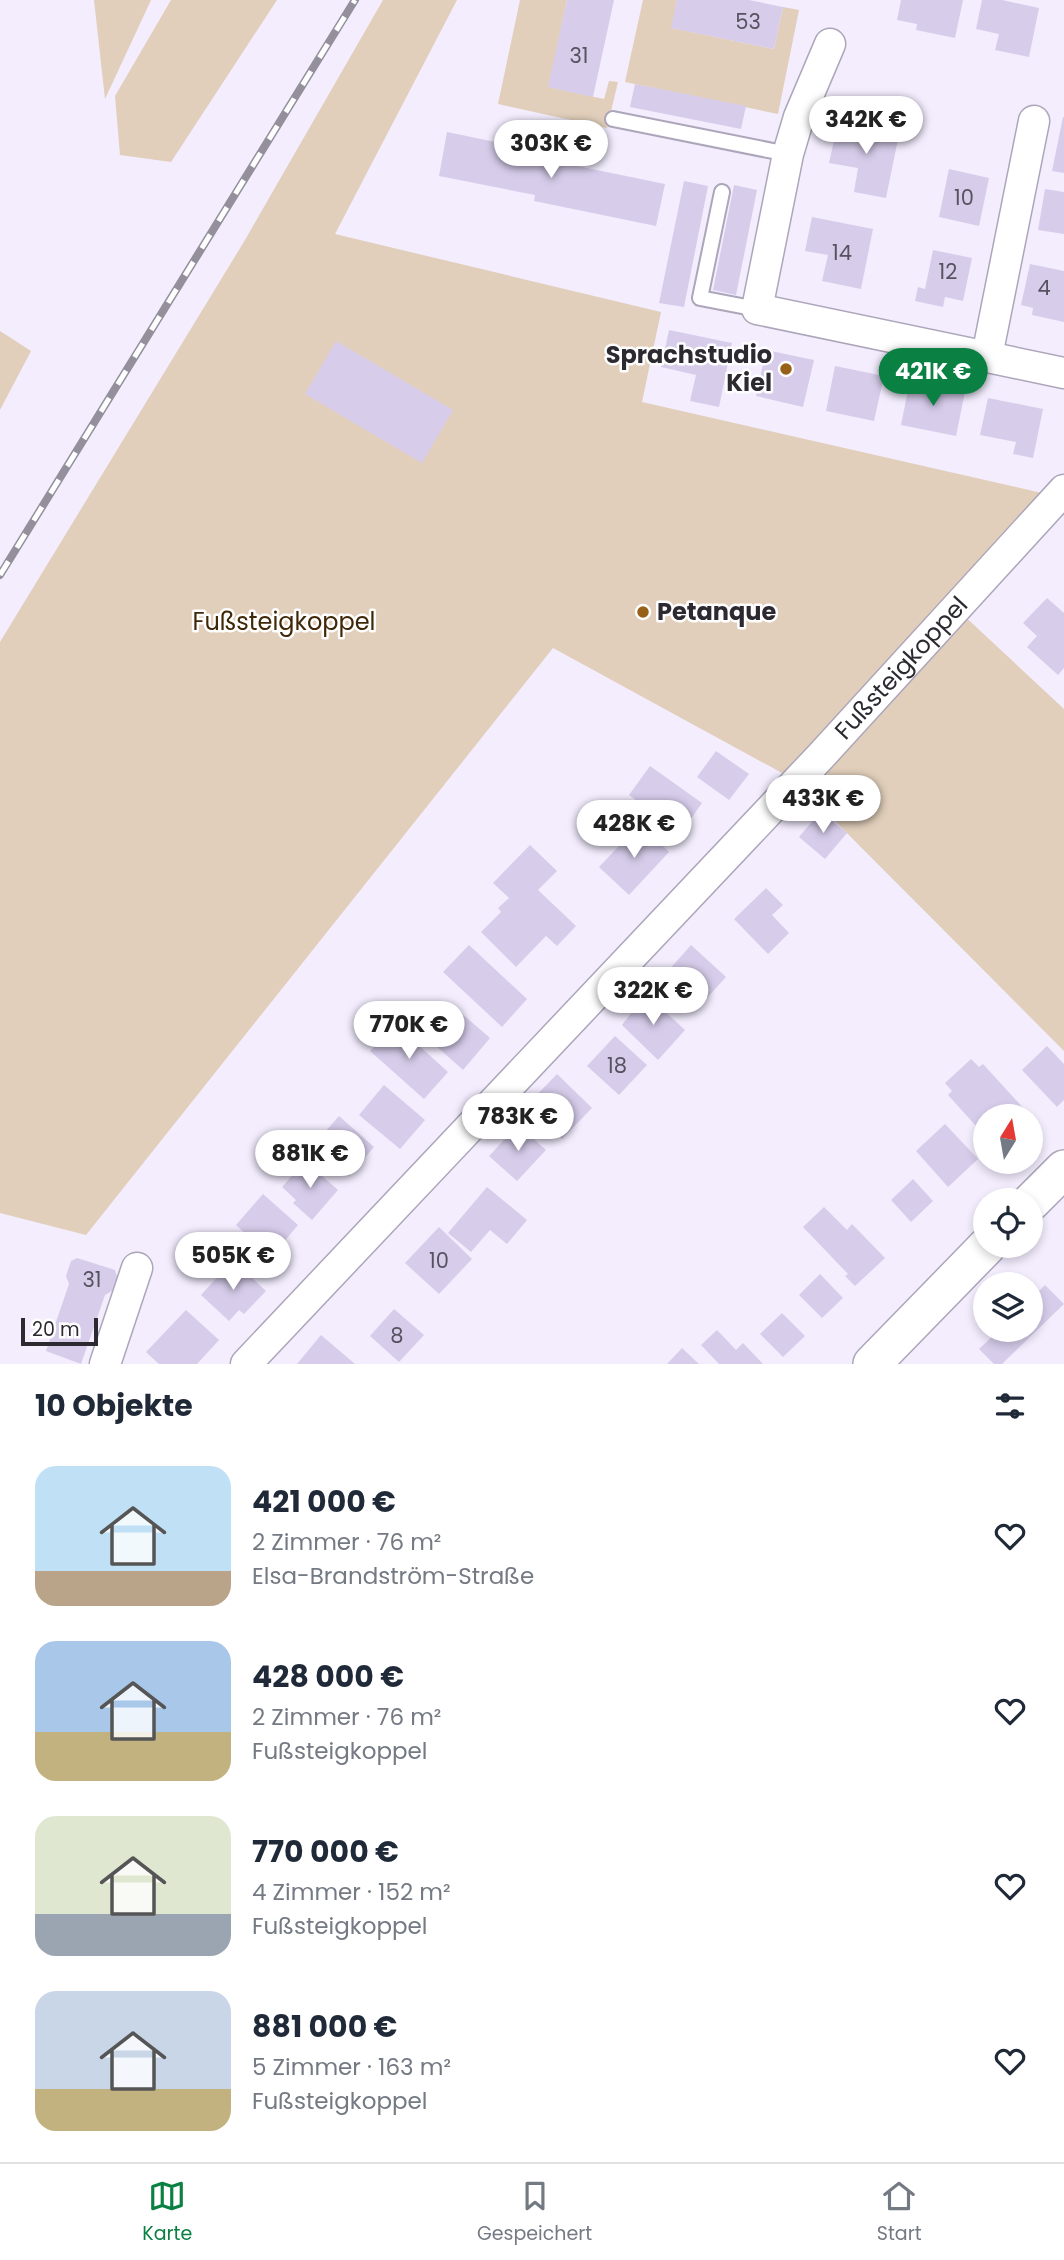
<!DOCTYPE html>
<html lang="de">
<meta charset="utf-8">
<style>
body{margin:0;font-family:Poppins,sans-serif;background:#f2f2f3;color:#1f2937;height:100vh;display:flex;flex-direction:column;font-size:26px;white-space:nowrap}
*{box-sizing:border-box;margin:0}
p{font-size:23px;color:#747a83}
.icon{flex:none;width:38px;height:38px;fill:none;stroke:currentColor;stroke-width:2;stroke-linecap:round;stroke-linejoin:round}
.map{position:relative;height:1364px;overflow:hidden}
.drawer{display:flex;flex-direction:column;background:#fff;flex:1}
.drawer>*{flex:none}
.needle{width:46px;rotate:11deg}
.tools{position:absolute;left:973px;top:1104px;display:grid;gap:14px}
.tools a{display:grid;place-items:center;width:70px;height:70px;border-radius:50%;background:#fff;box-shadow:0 4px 10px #0003;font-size:35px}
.scale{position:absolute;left:21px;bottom:18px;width:77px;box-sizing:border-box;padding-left:7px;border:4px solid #2c2931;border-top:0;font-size:19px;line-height:24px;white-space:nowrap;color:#2c2931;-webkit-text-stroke:5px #fefefe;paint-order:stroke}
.price{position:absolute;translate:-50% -60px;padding:0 16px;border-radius:24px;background:#fff;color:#222;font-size:23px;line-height:46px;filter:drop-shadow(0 2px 4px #0008)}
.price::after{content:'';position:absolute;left:50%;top:42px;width:21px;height:16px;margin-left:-10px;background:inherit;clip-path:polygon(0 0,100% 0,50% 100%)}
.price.selected{background:#0b8043;color:#fff}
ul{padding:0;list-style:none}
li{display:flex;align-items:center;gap:21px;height:175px;padding:0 35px}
li span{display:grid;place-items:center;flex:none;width:196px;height:140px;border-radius:21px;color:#555}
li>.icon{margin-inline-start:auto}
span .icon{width:84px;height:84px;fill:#fffc;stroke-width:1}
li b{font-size:30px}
h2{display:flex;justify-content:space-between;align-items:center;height:84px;padding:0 35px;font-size:30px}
.menu{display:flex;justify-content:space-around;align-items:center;height:98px;border-top:2px solid #e0e1e3;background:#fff;font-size:19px;color:#747a83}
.menu a{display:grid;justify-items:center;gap:4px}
.menu .selected{color:#0b8043}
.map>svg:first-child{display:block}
.green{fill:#e1cfbb}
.building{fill:#d7cdeb}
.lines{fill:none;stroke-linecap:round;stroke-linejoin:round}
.service-casing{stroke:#ada6ba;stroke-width:18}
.minor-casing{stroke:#ada6ba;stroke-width:33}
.tertiary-casing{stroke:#ada6ba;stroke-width:40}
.service{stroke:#fff;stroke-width:14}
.minor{stroke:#fff;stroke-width:30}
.tertiary{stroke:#fff;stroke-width:37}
.rail-casing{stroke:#938f9b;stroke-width:8}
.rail{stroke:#fefefe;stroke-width:5;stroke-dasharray:16;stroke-linecap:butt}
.poi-dot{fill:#976218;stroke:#fefefe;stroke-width:2.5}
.labels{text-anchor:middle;stroke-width:5;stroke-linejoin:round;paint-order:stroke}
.number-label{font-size:21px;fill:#575260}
.poi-label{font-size:24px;font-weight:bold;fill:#2c2931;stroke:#fefefe;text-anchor:end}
.park-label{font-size:24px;fill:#3f2707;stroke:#fefefe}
.street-label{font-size:24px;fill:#2c2931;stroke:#fefefe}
</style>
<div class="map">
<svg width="1064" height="1364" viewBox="0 0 1064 1364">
<rect width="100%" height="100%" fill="#f3edfe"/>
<g class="green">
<polygon points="94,0 151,0 105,99"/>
<polygon points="171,0 277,0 171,162 120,155 115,96"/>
<polygon points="383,0 457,0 335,234 661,312 642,402 1042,493 945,598 1064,709 1064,1051 793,779 553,648 86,1235 0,1213 0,642 245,240"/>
<polygon points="520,0 567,0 549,87 604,99 609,81 618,82 607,128 498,104"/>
<polygon points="643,0 677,0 672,28 774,49 783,7 799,10 778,114 625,82"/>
<polygon points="0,331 31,351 0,410"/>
</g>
<g class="building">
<polygon points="567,0 614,0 593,97 548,87"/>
<polygon points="677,0 749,0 783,7 774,49 671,28"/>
<polygon points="901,0 963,0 955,38 916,30 917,24 897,20"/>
<polygon points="982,0 1002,0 1039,8 1029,57 995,50 999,34 976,29"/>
<polygon points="635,84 746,106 741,129 630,107"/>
<polygon points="1063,117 1064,117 1064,173 1052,171"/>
<polygon points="838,122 899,134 886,198 854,192 858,168 829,163"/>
<polygon points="447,132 544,152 543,159 665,184 656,226 534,201 535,195 439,176"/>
<polygon points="949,169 989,178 979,226 939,217"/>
<polygon points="684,181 708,186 684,307 659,303"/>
<polygon points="734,185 757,190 736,295 713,290"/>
<polygon points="1045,189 1064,192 1064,234 1038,230"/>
<polygon points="812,217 873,229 861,289 822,281 828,255 805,251"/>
<polygon points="933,250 972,258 963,301 945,297 943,307 915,301 918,287 925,289"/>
<polygon points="1030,264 1064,271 1064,322 1032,315 1033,308 1021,305"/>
<polygon points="669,330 732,343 719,407 690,401 696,375 661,367"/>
<polygon points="336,341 453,410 422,463 305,394"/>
<polygon points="766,350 814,360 803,407 756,396"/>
<polygon points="835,366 884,376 874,421 826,411"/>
<polygon points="910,380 965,392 956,436 901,425"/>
<polygon points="988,398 1043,409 1033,458 1013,454 1016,442 980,435"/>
<polygon points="1047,598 1064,613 1064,668 1058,675 1027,647 1037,636 1023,623"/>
<polygon points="716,751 749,774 729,800 697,777"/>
<polygon points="650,766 702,803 681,833 629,795"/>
<polygon points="821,811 847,833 825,859 799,837"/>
<polygon points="640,824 669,852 629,895 599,867"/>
<polygon points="530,845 557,871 538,890 576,926 557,946 546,936 516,967 481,932 501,912 498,908 509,898 493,883"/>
<polygon points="766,888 783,905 772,915 789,933 768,954 734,919"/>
<polygon points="469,945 527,999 502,1027 443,972"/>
<polygon points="691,945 726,977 696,1010 661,979"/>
<polygon points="646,994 685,1030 658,1060 622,1025"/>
<polygon points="453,1006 490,1038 463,1070 426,1037"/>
<polygon points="395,1024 448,1072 424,1099 370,1051"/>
<polygon points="615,1036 647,1065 619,1095 587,1066"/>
<polygon points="1047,1046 1064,1064 1064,1100 1057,1107 1022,1070"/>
<polygon points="971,1059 979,1067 983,1064 1026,1111 1020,1116 985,1116 985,1136 948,1095 952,1091 945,1083"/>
<polygon points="557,1074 592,1108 562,1139 527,1105"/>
<polygon points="384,1085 425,1120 400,1149 359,1115"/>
<polygon points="339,1116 374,1147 349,1176 317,1148 329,1135 325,1132"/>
<polygon points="945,1124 978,1159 948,1187 916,1151"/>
<polygon points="518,1125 546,1150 517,1181 489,1156"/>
<polygon points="305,1161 338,1190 312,1220 293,1203 296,1200 282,1187"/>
<polygon points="913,1179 933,1201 911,1222 891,1200"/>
<polygon points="487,1187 527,1220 507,1244 490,1230 471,1252 448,1233"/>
<polygon points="263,1194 298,1225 271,1257 236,1225"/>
<polygon points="824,1207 847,1230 852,1224 885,1258 855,1286 845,1276 848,1274 803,1227"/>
<polygon points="439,1227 472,1259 439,1294 405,1263"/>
<polygon points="77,1258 115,1270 117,1277 112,1291 105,1295 81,1364 46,1351 69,1284 66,1276 71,1261"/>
<polygon points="233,1260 266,1291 244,1314 239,1310 229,1321 201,1295"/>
<polygon points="820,1274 843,1298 822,1318 799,1295"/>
<polygon points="1045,1285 1064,1304 1002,1364 994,1364 979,1349 999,1330 1031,1330 1031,1299"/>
<polygon points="394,1309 424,1335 399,1362 370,1336"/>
<polygon points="186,1310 219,1340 197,1364 159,1364 146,1352"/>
<polygon points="782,1313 805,1336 783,1357 760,1334"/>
<polygon points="717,1330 736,1350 743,1343 763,1364 719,1364 701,1345"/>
<polygon points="321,1335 355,1364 297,1364"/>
<polygon points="682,1348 699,1364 667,1364"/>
</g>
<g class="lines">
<defs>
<g id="service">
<polyline points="613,119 788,154"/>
<polyline points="722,192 700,298 757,309"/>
</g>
<g id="minor">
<polyline points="830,44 799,117 788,154 757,309 1064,373"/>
<polyline points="987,356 1034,121"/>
<polyline points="105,1364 137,1268"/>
<path id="s1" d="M246,1364l574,-607 244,-267"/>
</g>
<g id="tertiary">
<polyline points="1031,1202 1064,1169"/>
<polyline points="872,1364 987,1246"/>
</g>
</defs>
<use href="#service" class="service-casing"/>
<use href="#minor" class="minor-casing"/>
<use href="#tertiary" class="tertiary-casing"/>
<use href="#service" class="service"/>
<use href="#minor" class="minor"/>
<use href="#tertiary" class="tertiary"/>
<defs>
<polyline id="rail" points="0,575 355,0"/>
</defs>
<use href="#rail" class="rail-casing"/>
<use href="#rail" class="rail"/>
</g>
<g class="poi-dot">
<circle cx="786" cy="369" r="7"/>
<circle cx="643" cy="612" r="7"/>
</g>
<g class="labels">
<g class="number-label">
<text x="748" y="29">53</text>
<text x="579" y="63">31</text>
<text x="964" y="205">10</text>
<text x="842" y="260">14</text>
<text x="948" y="279">12</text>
<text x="1044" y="295">4</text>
<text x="617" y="1073">18</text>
<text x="439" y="1268">10</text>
<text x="92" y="1287">31</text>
<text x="397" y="1343">8</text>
</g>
<g class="poi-label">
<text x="772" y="363">Sprachstudio<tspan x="772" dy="28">Kiel</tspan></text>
<text x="657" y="620" text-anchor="start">Petanque</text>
</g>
<g class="park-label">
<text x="284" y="630">Fußsteigkoppel</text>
</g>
<g class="street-label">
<text dy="8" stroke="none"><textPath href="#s1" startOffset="956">Fußsteigkoppel</textPath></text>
</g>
</g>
</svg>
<div class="tools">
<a><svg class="needle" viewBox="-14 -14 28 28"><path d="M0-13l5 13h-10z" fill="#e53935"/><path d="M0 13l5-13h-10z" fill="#747a83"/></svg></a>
<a><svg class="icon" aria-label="locate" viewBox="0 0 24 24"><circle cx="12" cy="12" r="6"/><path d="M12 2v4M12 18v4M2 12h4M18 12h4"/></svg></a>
<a><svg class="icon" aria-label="layers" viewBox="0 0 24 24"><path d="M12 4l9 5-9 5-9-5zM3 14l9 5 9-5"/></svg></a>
</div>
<div class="scale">20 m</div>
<b class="price" style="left:866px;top:156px">342K €</b>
<b class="price" style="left:551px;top:180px">303K €</b>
<b class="price selected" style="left:933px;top:408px">421K €</b>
<b class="price" style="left:823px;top:835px">433K €</b>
<b class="price" style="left:634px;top:860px">428K €</b>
<b class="price" style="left:653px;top:1027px">322K €</b>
<b class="price" style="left:409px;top:1061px">770K €</b>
<b class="price" style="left:518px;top:1153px">783K €</b>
<b class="price" style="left:310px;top:1190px">881K €</b>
<b class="price" style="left:233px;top:1292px">505K €</b>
</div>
<section class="drawer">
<h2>10 Objekte<svg class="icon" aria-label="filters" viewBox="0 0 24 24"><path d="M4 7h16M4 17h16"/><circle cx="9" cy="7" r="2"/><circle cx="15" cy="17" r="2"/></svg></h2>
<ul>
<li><span style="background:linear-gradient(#bfe0f5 75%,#b9a48a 0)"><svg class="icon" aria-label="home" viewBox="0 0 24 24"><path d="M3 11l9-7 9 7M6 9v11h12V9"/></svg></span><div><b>421 000 €</b><p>2 Zimmer · 76 m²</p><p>Elsa-Brandström-Straße</p></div><svg class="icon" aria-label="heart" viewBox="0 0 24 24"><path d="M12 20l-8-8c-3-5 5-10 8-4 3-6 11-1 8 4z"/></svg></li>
<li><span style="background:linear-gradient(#a9c7e8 65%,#c2b280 0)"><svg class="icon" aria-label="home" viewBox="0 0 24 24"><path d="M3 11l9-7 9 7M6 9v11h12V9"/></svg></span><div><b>428 000 €</b><p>2 Zimmer · 76 m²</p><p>Fußsteigkoppel</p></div><svg class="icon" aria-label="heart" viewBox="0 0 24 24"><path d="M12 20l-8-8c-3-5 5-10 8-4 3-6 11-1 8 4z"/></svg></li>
<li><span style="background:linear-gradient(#dfe7d0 70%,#9aa5b1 0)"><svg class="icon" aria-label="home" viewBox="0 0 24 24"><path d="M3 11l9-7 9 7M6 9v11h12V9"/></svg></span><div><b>770 000 €</b><p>4 Zimmer · 152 m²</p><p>Fußsteigkoppel</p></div><svg class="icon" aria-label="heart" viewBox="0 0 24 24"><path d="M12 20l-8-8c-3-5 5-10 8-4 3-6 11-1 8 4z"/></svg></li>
<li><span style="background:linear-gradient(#c9d6e8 70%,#c2b280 0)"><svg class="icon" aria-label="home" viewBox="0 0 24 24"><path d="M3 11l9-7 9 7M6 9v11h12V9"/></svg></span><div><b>881 000 €</b><p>5 Zimmer · 163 m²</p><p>Fußsteigkoppel</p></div><svg class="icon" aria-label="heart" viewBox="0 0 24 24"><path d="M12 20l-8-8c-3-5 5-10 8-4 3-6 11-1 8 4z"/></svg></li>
</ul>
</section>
<nav class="menu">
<a class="selected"><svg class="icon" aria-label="map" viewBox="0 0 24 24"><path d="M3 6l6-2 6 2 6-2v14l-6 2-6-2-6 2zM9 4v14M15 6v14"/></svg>Karte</a>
<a><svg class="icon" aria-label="saved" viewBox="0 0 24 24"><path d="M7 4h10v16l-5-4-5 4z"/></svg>Gespeichert</a>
<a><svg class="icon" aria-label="home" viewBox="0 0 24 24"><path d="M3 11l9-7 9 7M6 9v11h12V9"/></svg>Start</a>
</nav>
